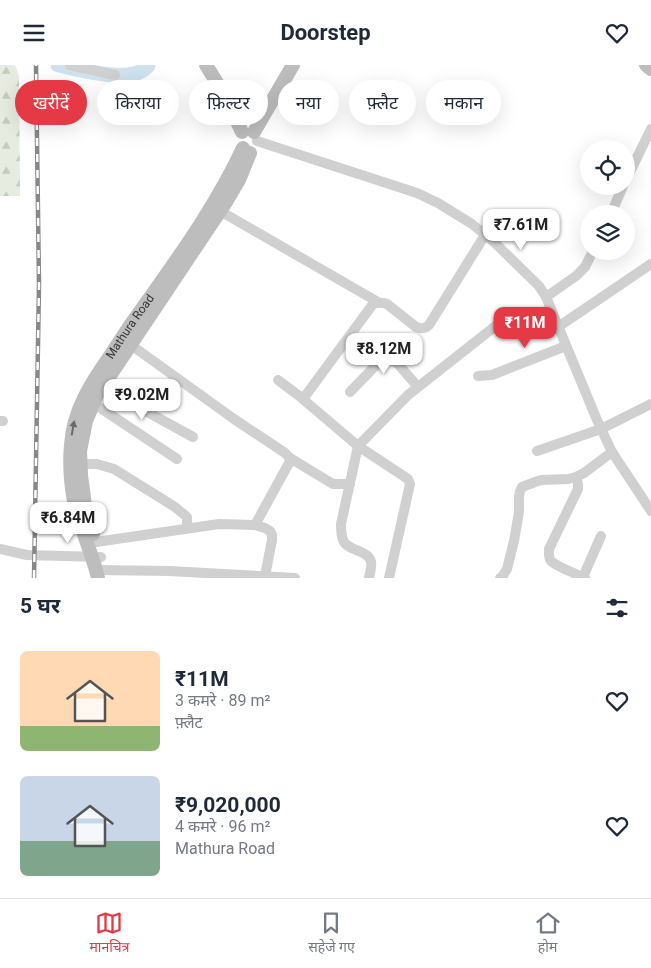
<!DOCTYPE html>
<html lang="hi">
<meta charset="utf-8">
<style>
body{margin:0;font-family:Roboto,"Noto Sans Devanagari",sans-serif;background:#f2f2f3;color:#1f2937;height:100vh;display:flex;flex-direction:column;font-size:19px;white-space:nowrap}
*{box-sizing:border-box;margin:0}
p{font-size:16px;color:#747a83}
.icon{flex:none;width:28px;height:28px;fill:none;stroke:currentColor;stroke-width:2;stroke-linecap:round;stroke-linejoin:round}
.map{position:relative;height:513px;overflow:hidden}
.drawer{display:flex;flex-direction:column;background:#fff;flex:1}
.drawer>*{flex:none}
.guide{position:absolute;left:15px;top:15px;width:621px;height:45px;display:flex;gap:10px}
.fabs{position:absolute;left:580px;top:75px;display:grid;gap:10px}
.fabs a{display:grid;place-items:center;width:55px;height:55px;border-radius:50%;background:#fff;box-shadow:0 5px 20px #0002;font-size:25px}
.price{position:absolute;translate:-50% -42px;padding:0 11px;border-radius:10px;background:#fff;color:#222;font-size:16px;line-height:32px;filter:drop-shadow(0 1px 2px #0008)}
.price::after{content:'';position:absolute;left:50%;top:30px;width:15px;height:11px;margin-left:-8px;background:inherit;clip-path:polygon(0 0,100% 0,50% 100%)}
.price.on{background:#e63946;color:#fff}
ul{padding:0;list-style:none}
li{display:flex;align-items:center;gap:15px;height:125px;padding:0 20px}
li span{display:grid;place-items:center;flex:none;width:140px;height:100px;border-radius:8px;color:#555}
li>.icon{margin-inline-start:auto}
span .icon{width:60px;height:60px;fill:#fffc;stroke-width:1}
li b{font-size:21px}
h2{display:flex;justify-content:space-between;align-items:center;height:60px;padding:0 20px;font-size:21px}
.tag{padding:0 18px;border-radius:22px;background:#fff;box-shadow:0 5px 20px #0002;font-size:18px;line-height:45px}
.tag.on{background:#e63946;color:#fff}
header{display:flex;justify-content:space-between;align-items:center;height:65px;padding:0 20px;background:#fff;font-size:22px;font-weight:700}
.menu{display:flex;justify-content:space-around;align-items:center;height:70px;border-top:1px solid #e0e1e3;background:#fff;font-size:14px;color:#747a83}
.menu a{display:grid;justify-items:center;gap:2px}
.menu .on{color:#e63946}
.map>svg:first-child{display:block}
.forest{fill:url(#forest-firs)}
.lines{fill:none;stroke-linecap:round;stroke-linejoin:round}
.river{stroke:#cfe2ee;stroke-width:15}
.street{stroke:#d0d0d0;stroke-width:10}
.secondary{stroke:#bdbdbd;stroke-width:14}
.rail-casing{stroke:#888;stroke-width:4.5}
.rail{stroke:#fff;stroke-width:2.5;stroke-dasharray:8;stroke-linecap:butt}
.oneway{fill:#6a6a6a}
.labels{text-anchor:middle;stroke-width:5;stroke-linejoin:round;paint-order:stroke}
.street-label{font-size:12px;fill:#333;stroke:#fff}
</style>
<header><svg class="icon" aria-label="menu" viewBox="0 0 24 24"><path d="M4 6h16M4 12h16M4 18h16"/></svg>Doorstep<svg class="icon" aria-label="heart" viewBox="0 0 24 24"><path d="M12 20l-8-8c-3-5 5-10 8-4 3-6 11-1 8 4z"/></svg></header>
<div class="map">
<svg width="651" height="513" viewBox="0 0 651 513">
<defs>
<pattern id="forest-firs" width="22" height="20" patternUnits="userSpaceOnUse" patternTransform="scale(1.25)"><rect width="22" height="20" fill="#e6ecdf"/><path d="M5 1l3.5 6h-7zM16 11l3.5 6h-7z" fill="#c6cbc0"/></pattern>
</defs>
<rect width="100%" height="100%" fill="#fff"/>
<polygon class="forest" points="0,0 14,0 16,2 19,11 20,131 0,131"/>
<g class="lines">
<path class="river" d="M58,0c20,4 77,21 90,0"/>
<g class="street">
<polyline points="70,0 115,10"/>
<polyline points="257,76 417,128 438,138 472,159 495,178 539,221 546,232 597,355 612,387 651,446"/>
<polyline points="626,115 651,64"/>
<polyline points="220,146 378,237"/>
<polyline points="611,149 623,121"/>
<polyline points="546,232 576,211 585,202 593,186"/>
<polyline points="558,262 651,199"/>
<polyline points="131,280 234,354 285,388 290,393 289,398 255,460"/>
<polyline points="478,311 492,310 566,281"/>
<path d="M278,315l20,15 60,51 50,-51 90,-71c12,-8 18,-4 31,-5 8,-2 15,-5 23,-8"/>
<polyline points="102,322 193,372"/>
<polyline points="350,327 380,296 386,294 392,295 398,299 418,322"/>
<path d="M303,334l70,-95c6,-2 9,-2 14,0l29,23c5,2 9,2 13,-2l56,-90"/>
<polyline points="93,338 177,394"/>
<polyline points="0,356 3,356"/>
<polyline points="537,386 601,364 651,339"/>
<polyline points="290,393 333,419 350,419"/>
<polyline points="81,399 97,399 114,404 175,442 187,452 187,463"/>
<path d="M576,412l2,7v5l-29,60c0,5 -1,8 2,12 6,6 26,13 34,17"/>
<polyline points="96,477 219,459 255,460 265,463 270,466 272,470 272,475 265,511"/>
<polyline points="0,484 27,490 101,492"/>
<polyline points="96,505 169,506 295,513"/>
<polyline points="583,512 601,471"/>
<path d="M369,513c1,-5 3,-12 2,-16 -3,-13 -23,-10 -28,-22 -2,-5 -2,-11 -2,-16l17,-78 50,33 2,5 -21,94"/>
<polyline points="500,513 502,512 507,504 514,476 519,447 519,432 520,426 522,422 535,417 541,415 568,414 576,412 584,408 612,387"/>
</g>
<g class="secondary">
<polyline points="206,0 224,29 242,67"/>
<polyline points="646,0 651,4"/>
<polyline points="254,67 293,0"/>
<polyline points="93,469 85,441 81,410 80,386 86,356 97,330 226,137 239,115 250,88"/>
<path id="s1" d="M98,513c-5,-22 -15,-43 -21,-65 -6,-20 -8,-48 -6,-68 2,-34 20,-62 39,-89 12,-19 25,-38 39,-57 34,-48 69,-97 94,-151"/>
</g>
<defs>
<polyline id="rail" points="34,513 39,220 36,0"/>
</defs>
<use href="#rail" class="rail-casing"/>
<use href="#rail" class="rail"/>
</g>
<defs><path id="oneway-solid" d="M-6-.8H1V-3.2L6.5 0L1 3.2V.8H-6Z" transform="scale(1.25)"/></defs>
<use class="oneway" href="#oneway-solid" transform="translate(73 363) rotate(-80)"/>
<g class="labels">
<g class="street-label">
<text dy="4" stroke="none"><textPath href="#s1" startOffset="271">Mathura Road</textPath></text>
</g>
</g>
</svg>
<div class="fabs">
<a><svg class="icon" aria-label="locate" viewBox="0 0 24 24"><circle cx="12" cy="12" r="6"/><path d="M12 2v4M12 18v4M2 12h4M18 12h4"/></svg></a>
<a><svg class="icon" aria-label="layers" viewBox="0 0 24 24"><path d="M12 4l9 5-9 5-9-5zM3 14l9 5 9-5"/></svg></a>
</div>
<b class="price" style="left:521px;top:186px">₹7.61M</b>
<b class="price on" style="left:525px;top:284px">₹11M</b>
<b class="price" style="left:384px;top:310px">₹8.12M</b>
<b class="price" style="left:142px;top:356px">₹9.02M</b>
<b class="price" style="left:68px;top:479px">₹6.84M</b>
<div class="guide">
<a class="tag on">खरीदें</a>
<a class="tag">किराया</a>
<a class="tag">फ़िल्टर</a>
<a class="tag">नया</a>
<a class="tag">फ़्लैट</a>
<a class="tag">मकान</a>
</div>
</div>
<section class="drawer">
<h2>5 घर<svg class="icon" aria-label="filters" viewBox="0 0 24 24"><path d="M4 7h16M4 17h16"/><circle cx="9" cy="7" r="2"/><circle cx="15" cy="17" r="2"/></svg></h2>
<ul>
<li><span style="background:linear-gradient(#ffd9b3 75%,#8fb573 0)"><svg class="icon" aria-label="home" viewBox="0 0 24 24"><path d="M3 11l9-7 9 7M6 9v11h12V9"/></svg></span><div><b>₹11M</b><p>3 कमरे · 89 m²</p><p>फ़्लैट</p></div><svg class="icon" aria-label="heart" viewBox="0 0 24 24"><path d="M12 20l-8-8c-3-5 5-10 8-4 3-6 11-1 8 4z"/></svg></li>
<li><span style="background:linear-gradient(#c9d6e8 65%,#7fa58c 0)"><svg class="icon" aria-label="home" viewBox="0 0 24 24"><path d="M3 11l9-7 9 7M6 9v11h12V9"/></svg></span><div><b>₹9,020,000</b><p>4 कमरे · 96 m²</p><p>Mathura Road</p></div><svg class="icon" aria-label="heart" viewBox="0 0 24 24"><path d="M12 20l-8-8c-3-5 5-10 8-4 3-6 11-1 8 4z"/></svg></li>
</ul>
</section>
<nav class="menu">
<a class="on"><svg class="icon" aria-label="map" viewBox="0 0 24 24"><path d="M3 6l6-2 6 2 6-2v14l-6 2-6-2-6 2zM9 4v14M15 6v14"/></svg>मानचित्र</a>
<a><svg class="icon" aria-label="saved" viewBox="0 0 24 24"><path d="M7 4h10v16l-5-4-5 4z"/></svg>सहेजे गए</a>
<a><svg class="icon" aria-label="home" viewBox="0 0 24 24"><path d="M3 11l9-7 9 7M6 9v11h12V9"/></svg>होम</a>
</nav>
